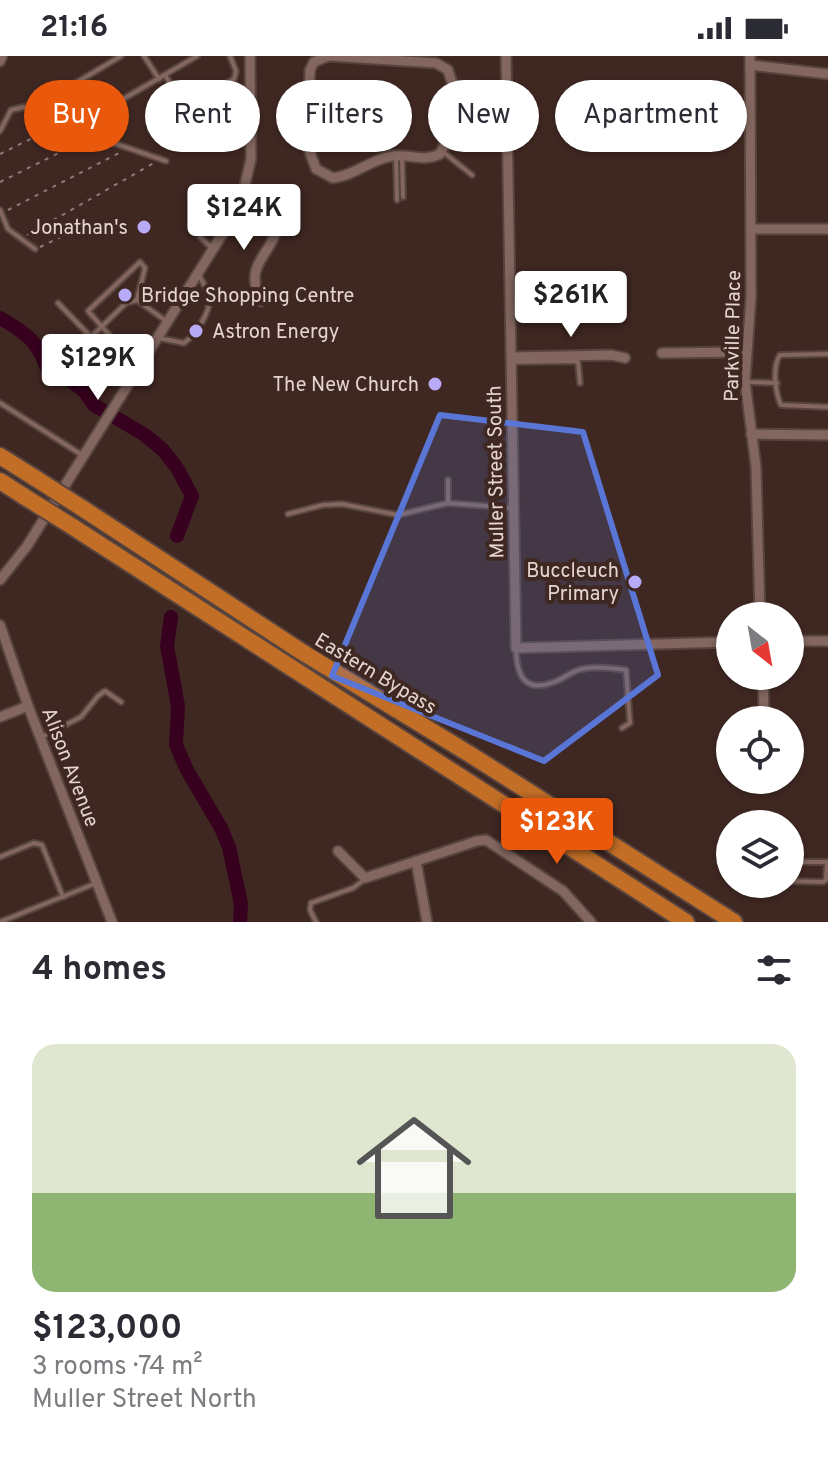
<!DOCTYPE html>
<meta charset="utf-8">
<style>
body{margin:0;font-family:Overpass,sans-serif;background:#f7f7f7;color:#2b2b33;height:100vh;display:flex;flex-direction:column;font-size:30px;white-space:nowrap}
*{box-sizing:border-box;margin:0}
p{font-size:26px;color:#7c7c81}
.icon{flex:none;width:44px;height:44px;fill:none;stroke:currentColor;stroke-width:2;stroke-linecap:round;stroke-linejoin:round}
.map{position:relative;height:866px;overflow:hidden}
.details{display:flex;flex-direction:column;background:#fff;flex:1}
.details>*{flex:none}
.guide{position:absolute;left:24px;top:24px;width:780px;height:72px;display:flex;gap:16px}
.needle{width:52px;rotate:149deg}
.tools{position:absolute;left:716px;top:546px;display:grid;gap:16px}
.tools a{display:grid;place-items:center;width:88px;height:88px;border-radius:50%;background:#fff;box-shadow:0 2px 6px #0004;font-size:40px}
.price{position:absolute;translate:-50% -68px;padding:0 18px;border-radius:8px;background:#fff;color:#222;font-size:26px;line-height:52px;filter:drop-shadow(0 2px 4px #0008)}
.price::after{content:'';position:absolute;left:50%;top:48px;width:24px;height:18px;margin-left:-12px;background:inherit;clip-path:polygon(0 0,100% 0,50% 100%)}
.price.selected{background:#ea580c;color:#fff}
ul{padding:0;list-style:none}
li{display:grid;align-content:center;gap:16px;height:424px;padding:0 32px}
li+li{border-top:2px solid #e1e1e2}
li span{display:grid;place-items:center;height:248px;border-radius:24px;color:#555}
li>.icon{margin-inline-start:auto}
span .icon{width:144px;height:144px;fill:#fffc;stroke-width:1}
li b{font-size:34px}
h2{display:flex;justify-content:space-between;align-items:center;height:96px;padding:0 32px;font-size:34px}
.tag{padding:0 28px;border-radius:36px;background:#fff;box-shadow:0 2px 6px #0004;font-size:28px;line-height:72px}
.tag.selected{background:#ea580c;color:#fff}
.status{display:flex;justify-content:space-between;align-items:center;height:56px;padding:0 40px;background:#fff;direction:ltr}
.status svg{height:22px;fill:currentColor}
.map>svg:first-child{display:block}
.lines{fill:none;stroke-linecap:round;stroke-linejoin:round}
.river{stroke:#37001e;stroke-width:14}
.lane-casing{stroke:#58443e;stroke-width:8}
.street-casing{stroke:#58443e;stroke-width:13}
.highway-casing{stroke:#58443e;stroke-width:20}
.path{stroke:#8f7b75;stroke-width:2;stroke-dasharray:4 6;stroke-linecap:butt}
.lane{stroke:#82665f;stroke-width:4}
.street{stroke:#82665f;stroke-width:9}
.highway{stroke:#c26e26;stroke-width:16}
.highway-bridge-casing{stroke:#58443e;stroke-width:20;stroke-linecap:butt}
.highway-bridge{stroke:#c26e26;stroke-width:16}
.marked{fill:#5976d6;fill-opacity:0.2;stroke:#5976d6;stroke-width:6;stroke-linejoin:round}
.poi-dot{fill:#b7abf7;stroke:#402822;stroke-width:3}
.labels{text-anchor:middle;stroke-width:8;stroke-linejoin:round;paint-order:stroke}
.poi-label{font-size:20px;fill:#e5d5d1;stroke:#402822;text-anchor:end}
.street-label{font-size:20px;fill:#e5d5d1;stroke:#402822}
</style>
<div class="status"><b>21:16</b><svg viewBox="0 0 49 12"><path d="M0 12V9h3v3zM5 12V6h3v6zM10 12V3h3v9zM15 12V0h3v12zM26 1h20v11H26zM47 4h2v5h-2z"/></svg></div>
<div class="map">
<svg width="828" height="866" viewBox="0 0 828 866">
<rect width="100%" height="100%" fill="#402822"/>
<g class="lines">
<g class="river">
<path d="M0,262c23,13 37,22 46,48l13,5 26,21 9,13 51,30 18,15 14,18 15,28 -15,40"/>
<polyline points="171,561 167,590 178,650 176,689 187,714 221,772 229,791 241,848 240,866"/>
</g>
<defs>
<g id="lane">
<polyline points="144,0 159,23"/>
<polyline points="165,19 186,53"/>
<polyline points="69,31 121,0"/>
<polyline points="106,53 197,0"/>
<polyline points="151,74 234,23 236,15 230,0"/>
<polyline points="0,75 11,54 24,51 93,80 166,105"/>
<polyline points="442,95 472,119"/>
<polyline points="396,102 397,144"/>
<polyline points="402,102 403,141"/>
<polyline points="211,143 226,138 239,141"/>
<polyline points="197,149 203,168 200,181 213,193"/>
<polyline points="0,154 8,173 35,193"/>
<polyline points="58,247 91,281"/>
<path d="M159,282l25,5c11,-8 27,-31 25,-44 -1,-8 -6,-17 -10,-24"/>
<polyline points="126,298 88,255 140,206 145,212 137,244"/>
<path d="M828,298l-48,1c-8,12 -5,37 1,50l47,2"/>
<polyline points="113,306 91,281 126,247 137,244 166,265"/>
<polyline points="512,306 578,305 580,327"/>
<polyline points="747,326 777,327"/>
<polyline points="0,347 82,399"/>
<polyline points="448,447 448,424"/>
<polyline points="288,458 323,449 342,448 398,459 448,447 513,452"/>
<path d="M516,595c1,25 9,42 38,31 9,-3 18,-11 28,-13 13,-3 31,-1 44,1l4,53 -8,5"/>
<polyline points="40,682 81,661 98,640 105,635 121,646"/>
<polyline points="0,801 34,787 42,789 63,841"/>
<polyline points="790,806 828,806"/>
<polyline points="790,825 823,826 826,824 827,806"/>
<polyline points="0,866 94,828"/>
<polyline points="316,866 310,854 311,847 353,832 364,824"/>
</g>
<g id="street">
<path d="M328,0l-14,6 -4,8 -3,74 9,25 17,9c20,-2 36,-17 55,-21 18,-5 35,6 52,-3l9,-18 4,-50"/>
<polyline points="329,0 436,7 448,14 453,30 506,31"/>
<polyline points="506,0 516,592 730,586"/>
<polyline points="750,0 751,241 745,325 756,411 760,560"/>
<polyline points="0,5 2,0"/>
<polyline points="750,9 828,18"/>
<path d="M243,142l29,17 6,11c-8,32 -35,37 -17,75"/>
<polyline points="751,173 828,173"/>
<polyline points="662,297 746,296"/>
<polyline points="512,301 611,299 625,302"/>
<polyline points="751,378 828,379"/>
<polyline points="0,524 27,490 240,150 251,103 250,0"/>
<polyline points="0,569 28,650 112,866"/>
<polyline points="790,585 828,585"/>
<polyline points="763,620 764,658"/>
<polyline points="0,661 28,650"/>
<polyline points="338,795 365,822 477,785 486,784 563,835 591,866"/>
<polyline points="416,805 427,866"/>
</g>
<g id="highway">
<polyline points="0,400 35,422"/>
<polyline points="0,425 25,441"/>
<polyline points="85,454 302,596 471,699 734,866"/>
<polyline points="73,471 686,866"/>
</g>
</defs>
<use href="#lane" class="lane-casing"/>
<use href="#street" class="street-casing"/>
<use href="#highway" class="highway-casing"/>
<g class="path">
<polyline points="0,98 55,71"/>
<polyline points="0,126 85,84"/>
<polyline points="8,154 119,97"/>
<polyline points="27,179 154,107"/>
<polyline points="40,191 92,166"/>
</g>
<use href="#lane" class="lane"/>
<use href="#street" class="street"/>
<use href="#highway" class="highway"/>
<defs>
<g id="highway-bridge">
<polyline points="35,422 85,454"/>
<polyline points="25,441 73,471"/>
</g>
</defs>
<use href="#highway-bridge" class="highway-bridge-casing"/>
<use href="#highway-bridge" class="highway-bridge"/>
</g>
<path class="marked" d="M440,359l143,17 75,243 -114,86 -212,-85z"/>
<g class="poi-dot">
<circle cx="144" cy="171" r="8"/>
<circle cx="125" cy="239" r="8"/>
<circle cx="196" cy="275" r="8"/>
<circle cx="435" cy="328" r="8"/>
<circle cx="635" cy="526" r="8"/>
</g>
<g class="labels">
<g class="poi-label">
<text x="128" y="178">Jonathan's</text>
<text x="141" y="246" text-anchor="start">Bridge Shopping Centre</text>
<text x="212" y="282" text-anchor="start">Astron Energy</text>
<text x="419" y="335">The New Church</text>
<text x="619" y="521">Buccleuch<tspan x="619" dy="23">Primary</tspan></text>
</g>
<g class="street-label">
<text transform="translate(732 280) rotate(-89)" y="7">Parkville Place</text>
<text transform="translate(495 416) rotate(-91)" y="7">Muller Street South</text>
<text transform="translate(376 617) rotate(31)" y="7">Eastern Bypass</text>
<text transform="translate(71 711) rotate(69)" y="7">Alison Avenue</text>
</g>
</g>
</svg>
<div class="tools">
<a><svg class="needle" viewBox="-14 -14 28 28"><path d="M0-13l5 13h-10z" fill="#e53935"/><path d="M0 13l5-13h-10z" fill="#7c7c81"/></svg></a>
<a><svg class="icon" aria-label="locate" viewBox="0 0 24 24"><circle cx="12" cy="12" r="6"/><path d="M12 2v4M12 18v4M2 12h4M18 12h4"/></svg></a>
<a><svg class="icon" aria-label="layers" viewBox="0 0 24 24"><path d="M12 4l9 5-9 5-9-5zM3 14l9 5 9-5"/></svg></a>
</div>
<b class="price" style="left:244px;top:196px">$124K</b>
<b class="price" style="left:571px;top:283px">$261K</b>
<b class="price" style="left:98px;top:346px">$129K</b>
<b class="price selected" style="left:557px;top:810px">$123K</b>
<div class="guide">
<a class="tag selected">Buy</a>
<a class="tag">Rent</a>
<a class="tag">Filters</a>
<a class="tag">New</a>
<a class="tag">Apartment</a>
</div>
</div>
<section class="details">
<h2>4 homes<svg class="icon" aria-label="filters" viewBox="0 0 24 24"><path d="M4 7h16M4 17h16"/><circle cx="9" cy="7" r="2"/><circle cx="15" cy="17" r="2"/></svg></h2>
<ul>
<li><span style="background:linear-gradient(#dfe7d0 60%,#8fb573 0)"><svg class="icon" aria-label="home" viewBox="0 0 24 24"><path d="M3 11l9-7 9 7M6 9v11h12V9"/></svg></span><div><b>$123,000</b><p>3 rooms · 74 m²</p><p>Muller Street North</p></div></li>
</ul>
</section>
